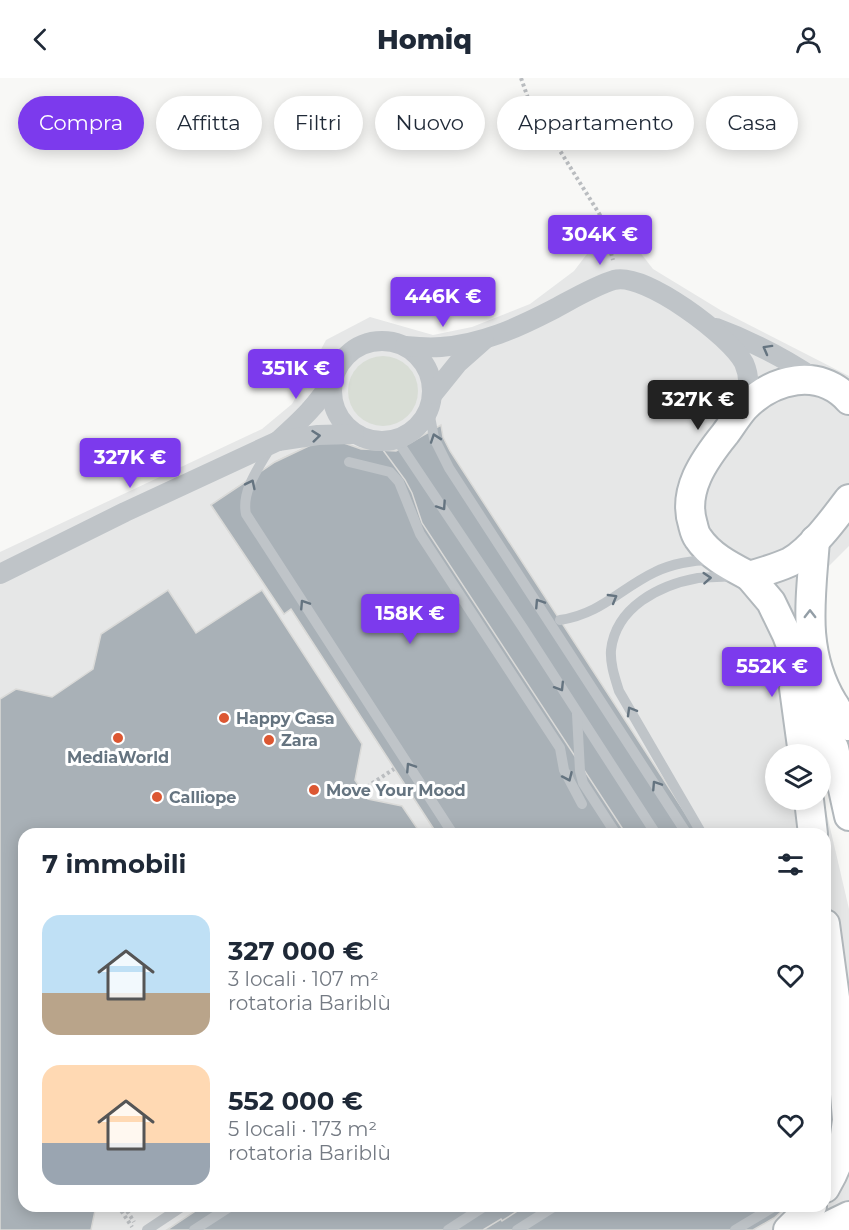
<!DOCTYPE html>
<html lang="it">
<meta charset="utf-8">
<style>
body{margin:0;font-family:Montserrat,sans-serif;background:#f6f6f7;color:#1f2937;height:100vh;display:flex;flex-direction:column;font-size:22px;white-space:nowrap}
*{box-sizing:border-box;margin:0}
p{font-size:20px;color:#747a83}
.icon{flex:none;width:33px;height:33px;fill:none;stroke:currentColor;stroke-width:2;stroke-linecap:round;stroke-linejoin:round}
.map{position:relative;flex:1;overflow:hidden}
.drawer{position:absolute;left:18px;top:750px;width:813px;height:384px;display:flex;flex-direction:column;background:#fff;border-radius:18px;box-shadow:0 3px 15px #0003}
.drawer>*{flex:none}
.hud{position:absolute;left:18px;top:18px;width:813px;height:54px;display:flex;gap:12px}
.controls{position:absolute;left:765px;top:666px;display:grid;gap:12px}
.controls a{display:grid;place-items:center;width:66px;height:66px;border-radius:50%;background:#fff;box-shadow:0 3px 15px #0003;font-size:30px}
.price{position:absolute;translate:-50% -51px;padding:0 14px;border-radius:6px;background:#7c3aed;color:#fff;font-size:20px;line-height:39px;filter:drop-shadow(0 2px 3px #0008)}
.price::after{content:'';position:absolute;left:50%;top:36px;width:18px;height:14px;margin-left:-9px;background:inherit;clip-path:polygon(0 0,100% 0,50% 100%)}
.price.current{background:#222;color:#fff}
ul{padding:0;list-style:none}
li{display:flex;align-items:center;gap:18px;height:150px;padding:0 24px}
li span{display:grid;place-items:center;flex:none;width:168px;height:120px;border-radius:18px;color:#555}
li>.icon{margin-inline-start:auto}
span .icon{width:72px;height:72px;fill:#fffc;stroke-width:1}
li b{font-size:26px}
h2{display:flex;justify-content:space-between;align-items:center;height:72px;padding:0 24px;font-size:26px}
.tag{padding:0 21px;border-radius:27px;background:#fff;box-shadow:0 3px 15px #0003;font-size:21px;line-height:54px}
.tag.current{background:#7c3aed;color:#fff}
header{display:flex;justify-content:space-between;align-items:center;height:78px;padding:0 24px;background:#fff;font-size:27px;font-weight:800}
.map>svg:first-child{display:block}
.built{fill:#e6e7e7;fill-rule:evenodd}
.green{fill:#d8ddd5}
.building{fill:#a9b1b7;stroke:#dadad8;stroke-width:1.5}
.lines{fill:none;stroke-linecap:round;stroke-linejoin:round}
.secondary-casing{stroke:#b2b8bc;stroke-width:32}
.path{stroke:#babdc0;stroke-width:4;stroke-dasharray:3 3;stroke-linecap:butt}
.lane{stroke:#bfc4c8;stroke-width:10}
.street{stroke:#bfc4c8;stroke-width:20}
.secondary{stroke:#fff;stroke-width:28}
.oneway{stroke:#657480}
.oneway2{stroke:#939ea6}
.poi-dot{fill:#dc5732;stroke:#fff;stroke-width:2}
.labels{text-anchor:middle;stroke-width:6;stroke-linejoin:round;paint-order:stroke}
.poi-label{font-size:16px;font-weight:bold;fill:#657480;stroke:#fff;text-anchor:start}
</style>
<header><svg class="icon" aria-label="back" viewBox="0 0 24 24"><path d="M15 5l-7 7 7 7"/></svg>Homiq<svg class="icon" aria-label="person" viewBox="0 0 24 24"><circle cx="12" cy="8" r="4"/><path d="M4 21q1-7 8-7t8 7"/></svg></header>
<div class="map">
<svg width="849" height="1152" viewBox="0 0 849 1152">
<rect width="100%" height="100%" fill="#f8f8f6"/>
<path class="built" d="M629,160l24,31 69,42 127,65v170l-21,21 -11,27 15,78 17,29v53l-28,35 28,120v292l-59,29h-790v-678l262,-123 30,-25 34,-64 44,-23 63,18 39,-8 58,-23 44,-33 16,-21zM776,676h44v46h-44zM24,756h801v372h-801z"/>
<circle class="green" cx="383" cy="313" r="35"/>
<g class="building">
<polygon points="441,347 443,359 450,373 699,756 437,756 291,531 284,536 211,427 275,384 317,364 344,365 361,371 396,373"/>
<polygon points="317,364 344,365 361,371 383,372 405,402 412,415 422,445 626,756 437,756 291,531 284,536 211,427 275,384"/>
<polygon points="168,512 196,555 262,512 362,666 355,702 368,721 402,728 421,756 24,756 24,1128 96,1128 91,1152 0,1152 0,621 16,611 52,619 93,591 101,556"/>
<polygon points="203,1128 788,1128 774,1140 753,1152 167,1152"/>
<polygon points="203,1128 525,1128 502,1143 501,1141 483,1152 167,1152"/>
</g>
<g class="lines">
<defs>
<g id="secondary">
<path d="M849,322c-30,-33 -76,-22 -105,8 -7,8 -13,18 -19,26 -21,26 -43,57 -32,91 1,4 2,9 5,13 12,18 32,28 51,38 14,-4 28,-8 41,-14 21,-12 44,-43 59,-63"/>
<path d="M815,462c-4,58 -14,110 18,163 5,7 9,17 16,23"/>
<polyline points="749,498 771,524 787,557 836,687"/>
<polyline points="794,610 803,676"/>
<polyline points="834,670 849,738"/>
<polyline points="809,722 813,756"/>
<polyline points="825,846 841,964 847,1042 843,1072 832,1097 825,1110"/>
<polyline points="788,1152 812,1128"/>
<polyline points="820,1152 849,1138"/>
</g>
</defs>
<use href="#secondary" class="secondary-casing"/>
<g class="path">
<polyline points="521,0 529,23 600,137 613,182"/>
<polyline points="362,712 394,691"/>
<polyline points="118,1128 132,1149"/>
<polyline points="124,1128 134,1144"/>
</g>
<g class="lane">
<polyline points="429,333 434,360 449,390 687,756"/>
<polyline points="397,362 523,550 656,756"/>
<path d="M271,368c-11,20 -30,44 -25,68l207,320"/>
<polyline points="349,384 390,394 399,404 420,456 560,670 564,692 582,726"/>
<path d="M560,542c41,-6 61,-32 95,-48 16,-8 38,-12 55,-12"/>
<polyline points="577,636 580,693 583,705 616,756"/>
<path d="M702,756l-83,-143c-4,-13 -9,-27 -8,-41 5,-43 48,-65 87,-72 12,-1 25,-1 37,-2"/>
<polyline points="147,1152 183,1128"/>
<polyline points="194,1152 231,1128"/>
<polyline points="448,1152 485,1128"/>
<polyline points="517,1152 555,1128"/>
<polyline points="735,1152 775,1128"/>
</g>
<g class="street">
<path d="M716,250c38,14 67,29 101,52"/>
<circle cx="382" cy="313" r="50"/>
<path d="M405,268c11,1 24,2 36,1 41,-3 76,-19 111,-37 19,-10 42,-24 62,-30 31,-8 116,56 130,83 7,16 4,28 1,44"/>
<polyline points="433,316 458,285 484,262"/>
<path d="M278,363c21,-19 40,-36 54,-61"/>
<polyline points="0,496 125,434 278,363 318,357 354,356"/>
</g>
<use href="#secondary" class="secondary"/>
</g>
<defs><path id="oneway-chevron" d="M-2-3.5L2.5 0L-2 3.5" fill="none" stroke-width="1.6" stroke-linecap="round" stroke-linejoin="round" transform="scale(1.5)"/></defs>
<g class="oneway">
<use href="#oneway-chevron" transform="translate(767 271) rotate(-151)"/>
<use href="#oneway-chevron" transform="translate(316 358) rotate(-6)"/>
<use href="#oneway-chevron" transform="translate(435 360) rotate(-109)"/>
<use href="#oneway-chevron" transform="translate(251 406) rotate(-64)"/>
<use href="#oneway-chevron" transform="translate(442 428) rotate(56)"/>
<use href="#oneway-chevron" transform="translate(707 500) rotate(-4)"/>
<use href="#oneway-chevron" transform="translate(613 520) rotate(-30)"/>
<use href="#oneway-chevron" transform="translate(539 525) rotate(-123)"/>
<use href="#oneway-chevron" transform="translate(304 526) rotate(-123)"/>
<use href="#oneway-chevron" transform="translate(560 609) rotate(58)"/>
<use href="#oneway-chevron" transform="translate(631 633) rotate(-120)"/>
<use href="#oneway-chevron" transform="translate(410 689) rotate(-123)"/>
<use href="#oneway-chevron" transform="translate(568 699) rotate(66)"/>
<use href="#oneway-chevron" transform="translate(656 707) rotate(-123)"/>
</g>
<use class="oneway2" href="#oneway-chevron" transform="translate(810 536) rotate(-90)"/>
<g class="poi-dot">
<circle cx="224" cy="640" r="6"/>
<circle cx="118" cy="660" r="6"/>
<circle cx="269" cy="662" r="6"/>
<circle cx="314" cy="712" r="6"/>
<circle cx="157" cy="719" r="6"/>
</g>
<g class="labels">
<g class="poi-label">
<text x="236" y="646">Happy Casa</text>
<text x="281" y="668">Zara</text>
<text x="118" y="685" text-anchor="middle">MediaWorld</text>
<text x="326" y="718">Move Your Mood</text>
<text x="169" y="725">Calliope</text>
</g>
</g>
</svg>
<div class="controls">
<a><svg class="icon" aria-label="layers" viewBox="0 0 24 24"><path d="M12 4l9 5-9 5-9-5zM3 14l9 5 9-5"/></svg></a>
</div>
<b class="price" style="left:600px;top:188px">304K €</b>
<b class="price" style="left:443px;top:250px">446K €</b>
<b class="price" style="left:296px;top:322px">351K €</b>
<b class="price current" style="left:698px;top:353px">327K €</b>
<b class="price" style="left:130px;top:411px">327K €</b>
<b class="price" style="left:410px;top:567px">158K €</b>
<b class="price" style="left:772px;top:620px">552K €</b>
<div class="hud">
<a class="tag current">Compra</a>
<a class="tag">Affitta</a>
<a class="tag">Filtri</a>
<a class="tag">Nuovo</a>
<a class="tag">Appartamento</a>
<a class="tag">Casa</a>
</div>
<section class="drawer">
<h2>7 immobili<svg class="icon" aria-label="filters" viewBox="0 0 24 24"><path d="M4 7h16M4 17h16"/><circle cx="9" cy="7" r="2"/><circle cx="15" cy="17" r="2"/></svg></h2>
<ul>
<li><span style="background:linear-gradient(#bfe0f5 65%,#b9a48a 0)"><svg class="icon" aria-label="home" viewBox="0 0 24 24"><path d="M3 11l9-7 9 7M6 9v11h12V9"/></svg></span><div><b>327 000 €</b><p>3 locali · 107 m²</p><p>rotatoria Bariblù</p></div><svg class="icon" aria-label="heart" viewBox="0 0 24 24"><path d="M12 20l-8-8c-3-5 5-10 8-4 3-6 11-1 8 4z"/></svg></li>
<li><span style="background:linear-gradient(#ffd9b3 65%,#9aa5b1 0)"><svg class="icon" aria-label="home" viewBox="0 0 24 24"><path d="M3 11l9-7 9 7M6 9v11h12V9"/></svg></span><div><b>552 000 €</b><p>5 locali · 173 m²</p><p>rotatoria Bariblù</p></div><svg class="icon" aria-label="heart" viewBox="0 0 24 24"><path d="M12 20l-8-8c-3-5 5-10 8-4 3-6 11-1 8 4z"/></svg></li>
</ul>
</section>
</div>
